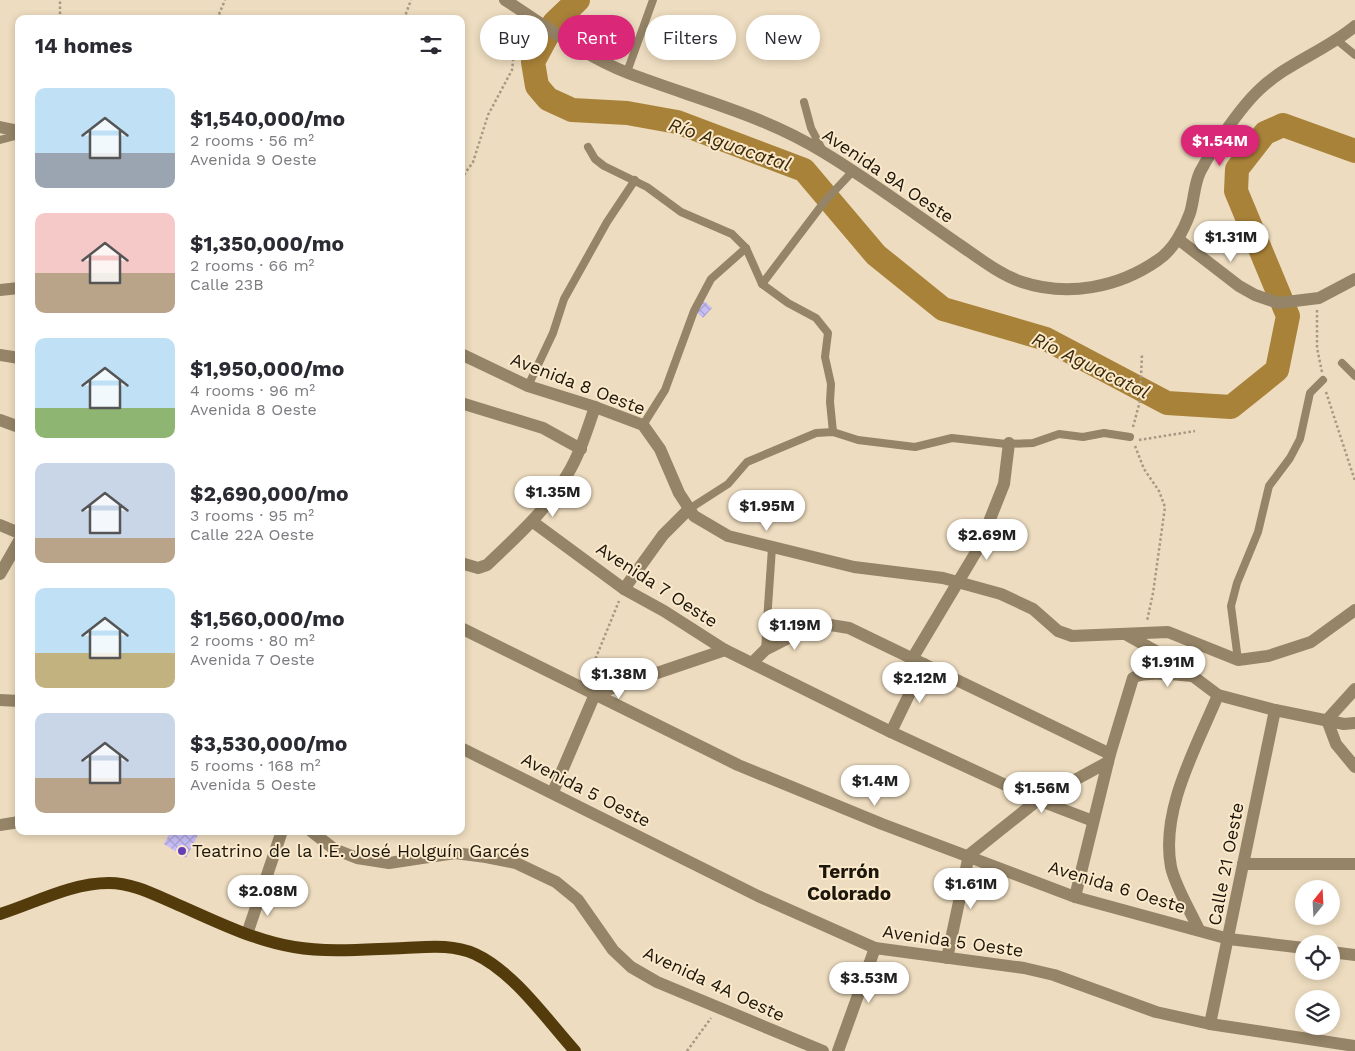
<!DOCTYPE html>
<meta charset="utf-8">
<style>
body{margin:0;font-family:"Work Sans",sans-serif;background:#f7f7f7;color:#2b2b33;height:100vh;display:flex;flex-direction:column;font-size:19px;white-space:nowrap}
*{box-sizing:border-box;margin:0}
p{font-size:16px;color:#7c7c81}
.icon{flex:none;width:28px;height:28px;fill:none;stroke:currentColor;stroke-width:2;stroke-linecap:round;stroke-linejoin:round}
.map{position:relative;flex:1;overflow:hidden}
.sheet{position:absolute;left:15px;top:15px;width:450px;height:820px;display:flex;flex-direction:column;background:#fff;border-radius:10px;box-shadow:0 2px 8px #0003}
.sheet>*{flex:none}
.hud{position:absolute;left:480px;top:15px;width:475px;height:45px;display:flex;gap:10px}
.needle{width:32px;rotate:18deg}
.controls{position:absolute;left:1295px;top:880px;display:grid;gap:10px}
.controls a{display:grid;place-items:center;width:45px;height:45px;border-radius:50%;background:#fff;box-shadow:0 2px 8px #0003;font-size:25px}
.price{position:absolute;translate:-50% -42px;padding:0 11px;border-radius:18px;background:#fff;color:#222;font-size:16px;line-height:32px;filter:drop-shadow(0 1px 2px #0008)}
.price::after{content:'';position:absolute;left:50%;top:30px;width:15px;height:11px;margin-left:-8px;background:inherit;clip-path:polygon(0 0,100% 0,50% 100%)}
.price.selected{background:#db2777;color:#fff}
ul{padding:0;list-style:none}
li{display:flex;align-items:center;gap:15px;height:125px;padding:0 20px}
li span{display:grid;place-items:center;flex:none;width:140px;height:100px;border-radius:10px;color:#555}
li>.icon{margin-inline-start:auto}
span .icon{width:60px;height:60px;fill:#fffc;stroke-width:1}
li b{font-size:21px}
h2{display:flex;justify-content:space-between;align-items:center;height:60px;padding:0 20px;font-size:21px}
.chip{padding:0 18px;border-radius:22px;background:#fff;box-shadow:0 2px 8px #0003;font-size:18px;line-height:45px}
.chip.selected{background:#db2777;color:#fff}
.map>svg:first-child{display:block}
.lines{fill:none;stroke-linecap:round;stroke-linejoin:round}
.river{stroke:#a98239;stroke-width:24}
.building{fill:url(#building-cross-hatch)}
.path{stroke:#a69882;stroke-width:2.5;stroke-dasharray:2.5 2.5;stroke-linecap:butt}
.service{stroke:#958467;stroke-width:8}
.minor{stroke:#958467;stroke-width:12}
.tertiary{stroke:#958467;stroke-width:12}
.primary{stroke:#533b0c;stroke-width:12}
.poi-dot{fill:#643eb6;stroke:#fbe9cc;stroke-width:2}
.labels{text-anchor:middle;stroke-width:4;stroke-linejoin:round;paint-order:stroke}
.street-label{font-size:18px;fill:#1c160b;stroke:#fbe9cc}
.poi-label{font-size:18px;fill:#1c160b;stroke:#fbe9cc;text-anchor:start}
.water-label{font-size:19px;font-style:italic;fill:#3b2a09;stroke:#fbe9cc}
.neighbourhood-label{font-size:19px;font-weight:bold;fill:#1c160b;stroke:#fbe9cc}
</style>
<div class="map">
<svg width="1355" height="1051" viewBox="0 0 1355 1051">
<defs>
<pattern id="building-cross-hatch" width="8" height="8" patternUnits="userSpaceOnUse" patternTransform="scale(1.25)"><rect width="8" height="8" fill="#c7bdf7"/><path d="M0 0l8 8M0 8l8-8" fill="none" stroke="#aaa2d2"/></pattern>
</defs>
<rect width="100%" height="100%" fill="#eddcbf"/>
<g class="lines">
<polyline class="river" points="578,0 554,23 533,62 537,86 548,99 572,110 627,113 677,122 804,170 876,255 943,309 1046,339 1167,403 1231,407 1277,370 1288,316 1236,191 1237,169 1265,133 1283,125 1355,151"/>
</g>
<g class="building">
<polygon points="704,301 712,308 703,318 695,311"/>
<polygon points="171,831 199,833 186,858 164,844"/>
</g>
<g class="lines">
<g class="path">
<polyline points="60,19 60,0"/>
<polyline points="217,19 225,0"/>
<polyline points="404,19 411,0"/>
<polyline points="461,179 473,162 488,115 512,70 514,53 523,27"/>
<polyline points="1317,310 1317,348 1322,372"/>
<polyline points="1326,392 1355,481"/>
<polyline points="1133,427 1140,401 1142,354"/>
<polyline points="1139,440 1195,431"/>
<polyline points="1135,446 1144,469 1159,491 1165,507 1153,593 1147,621"/>
<polyline points="588,677 619,601"/>
<polyline points="687,1051 711,1018"/>
</g>
<g class="service">
<polyline points="1338,41 1355,55"/>
<polyline points="627,72 653,0"/>
<polyline points="804,102 811,128 822,149"/>
<polyline points="0,140 19,135"/>
<polyline points="588,147 595,159 604,166 647,187 681,212 732,234 746,248"/>
<polyline points="762,284 788,303 816,318 828,333 825,357 831,384 830,402 833,432"/>
<polyline points="1342,363 1355,376"/>
<polyline points="528,386 553,333 564,299 607,222 635,180"/>
<polyline points="643,425 665,390 694,311 711,279 746,248 762,284 825,201 853,171"/>
<polyline points="689,509 728,484 747,462 816,433 833,432 858,440 915,447 952,438 1006,444 1033,443 1059,434 1083,437 1104,433 1130,437"/>
<polyline points="765,650 772,548"/>
<polyline points="1238,660 1231,606 1237,583 1258,532 1269,486 1290,458 1300,439 1310,393 1323,380"/>
</g>
<g class="minor">
<path d="M505,0c41,26 77,55 123,73 65,25 136,42 195,79 45,27 88,59 131,89 21,14 44,33 68,41 45,15 96,6 136,-22 15,-10 26,-30 32,-47 4,-13 4,-28 10,-41 12,-23 40,-64 59,-82 28,-27 66,-39 96,-64"/>
<polyline points="0,127 19,131"/>
<polyline points="1178,239 1239,286 1255,295 1278,303 1319,298 1355,279"/>
<polyline points="0,290 19,288"/>
<polyline points="461,354 528,386 595,407 643,425 660,449 679,493 694,516 728,536 854,567 943,578 1001,594 1033,609 1058,631 1072,636 1168,632 1238,660 1268,656 1311,642 1355,610"/>
<polyline points="0,355 19,358"/>
<polyline points="461,403 543,428 581,449"/>
<polyline points="0,420 19,427"/>
<polyline points="533,522 624,589 664,611 725,650 891,732 1038,800 1093,821"/>
<path d="M461,563l17,5 9,-3c29,-28 60,-55 80,-90 13,-21 20,-45 28,-68"/>
<polyline points="0,574 19,541"/>
<polyline points="624,589 663,535 689,509"/>
<polyline points="461,628 738,765 882,824 1075,897 1229,939 1304,948"/>
<polyline points="1127,635 1170,659 1218,695 1275,710 1344,724 1355,723"/>
<polyline points="912,659 979,547 1004,484 1009,443"/>
<polyline points="752,663 765,650 818,623 849,628 1110,754"/>
<polyline points="0,700 19,701"/>
<polyline points="1327,720 1336,744 1355,767"/>
<polyline points="1327,720 1355,689"/>
<polyline points="891,732 924,664"/>
<polyline points="553,792 595,694 725,650"/>
<polyline points="0,825 19,822"/>
<polyline points="311,831 334,849 357,858 389,863 455,853 486,857 516,863 556,882 578,900 613,950 631,967 657,982 823,1051"/>
<polyline points="1243,864 1355,864"/>
<path d="M1075,897l35,-143 23,-76c11,-8 45,-3 60,-2"/>
<path d="M1199,930c-8,-18 -24,-44 -28,-63 -11,-57 26,-121 47,-172"/>
<polyline points="247,934 282,831"/>
<polyline points="1331,952 1355,955"/>
<polyline points="947,958 969,855 1038,800 1108,762"/>
<polyline points="1210,1024 1275,710"/>
<polyline points="838,1051 875,948"/>
</g>
<g class="tertiary">
<polyline points="0,525 19,533"/>
<polyline points="461,748 758,896 875,948 1024,968 1054,975 1156,1012 1210,1024 1355,1046"/>
</g>
<path class="primary" d="M0,914c35,-11 71,-31 109,-31 23,0 44,11 65,20 39,17 78,37 120,44 36,6 74,2 110,1 24,-1 48,-4 71,6 39,18 72,66 100,97"/>
</g>
<circle class="poi-dot" cx="182" cy="851" r="5"/>
<g class="labels">
<g class="street-label">
<text transform="translate(888 176) rotate(34)" y="6">Avenida 9A Oeste</text>
<text transform="translate(578 384) rotate(21)" y="6">Avenida 8 Oeste</text>
<text transform="translate(657 585) rotate(33)" y="6">Avenida 7 Oeste</text>
<text transform="translate(586 790) rotate(27)" y="6">Avenida 5 Oeste</text>
<text transform="translate(1226 864) rotate(-79)" y="6">Calle 21 Oeste</text>
<text transform="translate(1117 887) rotate(17)" y="6">Avenida 6 Oeste</text>
<text transform="translate(953 941) rotate(8)" y="6">Avenida 5 Oeste</text>
<text transform="translate(714 984) rotate(25)" y="6">Avenida 4A Oeste</text>
</g>
<g class="poi-label">
<text x="192" y="857">Teatrino de la I.E. José Holguín Garcés</text>
</g>
<g class="water-label">
<text transform="translate(730 144) rotate(19)" y="7">Río Aguacatal</text>
<text transform="translate(1091 365) rotate(26)" y="7">Río Aguacatal</text>
</g>
<g class="neighbourhood-label">
<text x="849" y="878">Terrón<tspan x="849" dy="22">Colorado</tspan></text>
</g>
</g>
</svg>
<div class="controls">
<a><svg class="needle" viewBox="-14 -14 28 28"><path d="M0-13l5 13h-10z" fill="#e53935"/><path d="M0 13l5-13h-10z" fill="#7c7c81"/></svg></a>
<a><svg class="icon" aria-label="locate" viewBox="0 0 24 24"><circle cx="12" cy="12" r="6"/><path d="M12 2v4M12 18v4M2 12h4M18 12h4"/></svg></a>
<a><svg class="icon" aria-label="layers" viewBox="0 0 24 24"><path d="M12 4l9 5-9 5-9-5zM3 14l9 5 9-5"/></svg></a>
</div>
<b class="price selected" style="left:1220px;top:167px">$1.54M</b>
<b class="price" style="left:1231px;top:263px">$1.31M</b>
<b class="price" style="left:553px;top:518px">$1.35M</b>
<b class="price" style="left:767px;top:532px">$1.95M</b>
<b class="price" style="left:987px;top:561px">$2.69M</b>
<b class="price" style="left:795px;top:651px">$1.19M</b>
<b class="price" style="left:1168px;top:688px">$1.91M</b>
<b class="price" style="left:619px;top:700px">$1.38M</b>
<b class="price" style="left:920px;top:704px">$2.12M</b>
<b class="price" style="left:875px;top:807px">$1.4M</b>
<b class="price" style="left:1042px;top:814px">$1.56M</b>
<b class="price" style="left:971px;top:910px">$1.61M</b>
<b class="price" style="left:268px;top:917px">$2.08M</b>
<b class="price" style="left:869px;top:1004px">$3.53M</b>
<div class="hud">
<a class="chip">Buy</a>
<a class="chip selected">Rent</a>
<a class="chip">Filters</a>
<a class="chip">New</a>
</div>
<section class="sheet">
<h2>14 homes<svg class="icon" aria-label="filters" viewBox="0 0 24 24"><path d="M4 7h16M4 17h16"/><circle cx="9" cy="7" r="2"/><circle cx="15" cy="17" r="2"/></svg></h2>
<ul>
<li><span style="background:linear-gradient(#bfe0f5 65%,#9aa5b1 0)"><svg class="icon" aria-label="home" viewBox="0 0 24 24"><path d="M3 11l9-7 9 7M6 9v11h12V9"/></svg></span><div><b>$1,540,000/mo</b><p>2 rooms · 56 m²</p><p>Avenida 9 Oeste</p></div></li>
<li><span style="background:linear-gradient(#f6c9c9 60%,#b9a48a 0)"><svg class="icon" aria-label="home" viewBox="0 0 24 24"><path d="M3 11l9-7 9 7M6 9v11h12V9"/></svg></span><div><b>$1,350,000/mo</b><p>2 rooms · 66 m²</p><p>Calle 23B</p></div></li>
<li><span style="background:linear-gradient(#bfe0f5 70%,#8fb573 0)"><svg class="icon" aria-label="home" viewBox="0 0 24 24"><path d="M3 11l9-7 9 7M6 9v11h12V9"/></svg></span><div><b>$1,950,000/mo</b><p>4 rooms · 96 m²</p><p>Avenida 8 Oeste</p></div></li>
<li><span style="background:linear-gradient(#c9d6e8 75%,#b9a48a 0)"><svg class="icon" aria-label="home" viewBox="0 0 24 24"><path d="M3 11l9-7 9 7M6 9v11h12V9"/></svg></span><div><b>$2,690,000/mo</b><p>3 rooms · 95 m²</p><p>Calle 22A Oeste</p></div></li>
<li><span style="background:linear-gradient(#bfe0f5 65%,#c2b280 0)"><svg class="icon" aria-label="home" viewBox="0 0 24 24"><path d="M3 11l9-7 9 7M6 9v11h12V9"/></svg></span><div><b>$1,560,000/mo</b><p>2 rooms · 80 m²</p><p>Avenida 7 Oeste</p></div></li>
<li><span style="background:linear-gradient(#c9d6e8 65%,#b9a48a 0)"><svg class="icon" aria-label="home" viewBox="0 0 24 24"><path d="M3 11l9-7 9 7M6 9v11h12V9"/></svg></span><div><b>$3,530,000/mo</b><p>5 rooms · 168 m²</p><p>Avenida 5 Oeste</p></div></li>
</ul>
</section>
</div>
